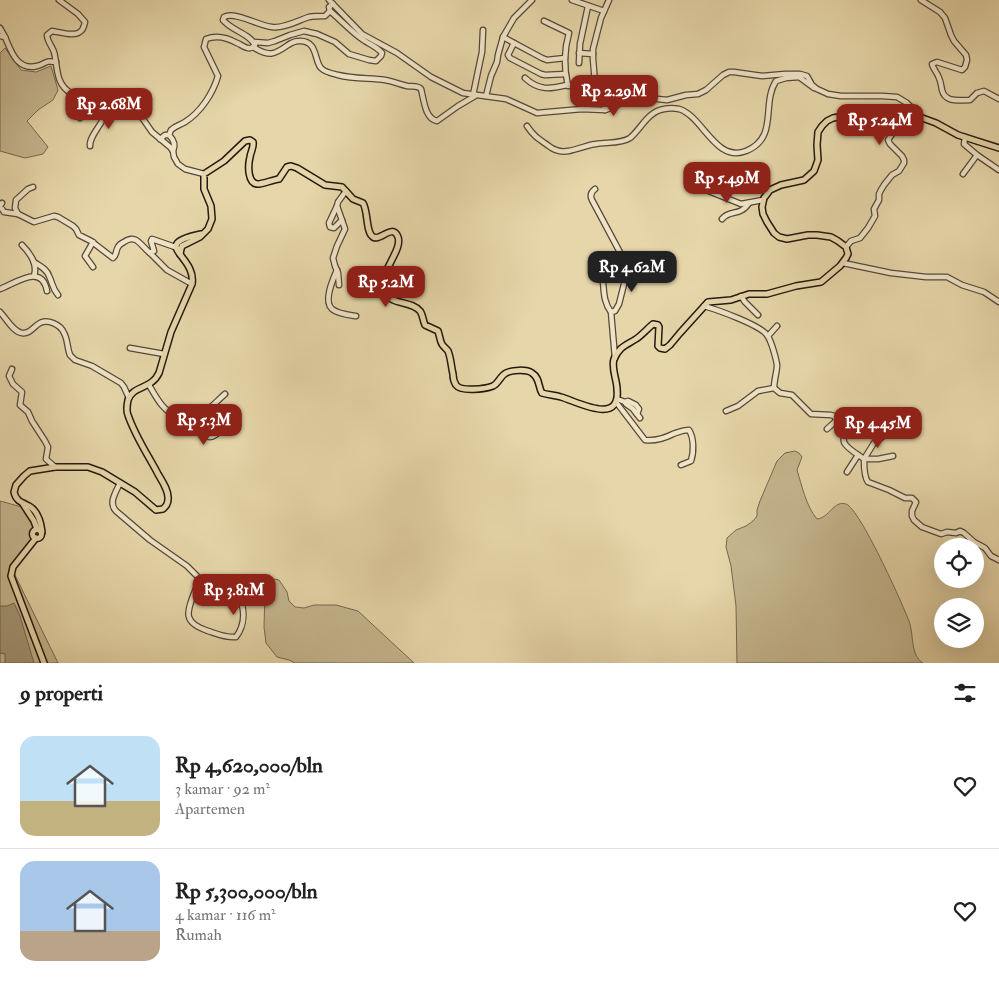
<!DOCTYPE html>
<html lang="id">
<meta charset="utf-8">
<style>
body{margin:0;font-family:"IM FELL Double Pica",serif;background:#f6f6f6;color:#222;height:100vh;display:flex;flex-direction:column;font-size:19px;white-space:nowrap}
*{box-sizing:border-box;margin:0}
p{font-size:16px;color:#767676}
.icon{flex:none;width:28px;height:28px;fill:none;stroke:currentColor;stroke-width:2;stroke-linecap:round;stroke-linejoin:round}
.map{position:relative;height:663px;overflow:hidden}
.panel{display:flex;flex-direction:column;background:#fff;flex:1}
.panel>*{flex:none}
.fabs{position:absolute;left:934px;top:538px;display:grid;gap:10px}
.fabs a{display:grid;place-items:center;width:50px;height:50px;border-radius:50%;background:#fff;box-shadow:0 5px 20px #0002;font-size:25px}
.price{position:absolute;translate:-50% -42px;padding:0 11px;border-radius:10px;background:#8f2418;color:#fff;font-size:16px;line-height:32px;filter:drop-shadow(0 1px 2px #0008)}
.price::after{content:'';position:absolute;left:50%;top:30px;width:15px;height:11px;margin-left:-8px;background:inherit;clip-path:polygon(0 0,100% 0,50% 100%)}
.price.on{background:#222;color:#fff}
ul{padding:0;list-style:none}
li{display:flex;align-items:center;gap:15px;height:125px;padding:0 20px}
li+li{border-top:1px solid #e0e0e0}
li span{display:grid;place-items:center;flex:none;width:140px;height:100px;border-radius:15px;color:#555}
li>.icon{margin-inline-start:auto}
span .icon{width:60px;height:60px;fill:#fffc;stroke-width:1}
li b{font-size:21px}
h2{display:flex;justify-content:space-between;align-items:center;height:60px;padding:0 20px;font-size:21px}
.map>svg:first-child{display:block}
.green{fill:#c5b68f;stroke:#746850}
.water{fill:#a49676;stroke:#71644e}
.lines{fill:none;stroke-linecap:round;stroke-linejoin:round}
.minor-casing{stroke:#544838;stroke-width:7}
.major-casing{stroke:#241912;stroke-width:8}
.minor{stroke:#efe4c7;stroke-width:4.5}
.major{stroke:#e6d6a9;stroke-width:5}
</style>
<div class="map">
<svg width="999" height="663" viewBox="0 0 999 663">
<rect width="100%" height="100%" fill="#e6d6a9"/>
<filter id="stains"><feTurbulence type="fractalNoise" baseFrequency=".004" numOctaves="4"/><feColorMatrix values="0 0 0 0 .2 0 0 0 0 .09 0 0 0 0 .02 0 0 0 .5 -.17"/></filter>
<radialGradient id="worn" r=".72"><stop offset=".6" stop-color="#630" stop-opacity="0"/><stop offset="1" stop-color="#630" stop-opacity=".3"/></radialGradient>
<g class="green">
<polygon points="5,48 21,70 36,72 51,66 58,90 53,100 38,110 27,121 48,147 43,154 25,158 0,151 0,53"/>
<path d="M795,451l4,2 3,4 -5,13c5,16 9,36 20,49 12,-1 17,-19 29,-15 14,5 56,99 63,117 5,13 1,34 14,42h-186l-1,-57 -5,-40 -5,-19 1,-9 9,-8 10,-4 7,-5 4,-5v-6l3,-9 17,-40 8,-8z"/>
<polygon points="0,501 29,509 37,519 33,539 12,569 58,663 0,663"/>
<polygon points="274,579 279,580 287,592 289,601 295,607 304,608 314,605 336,605 358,611 414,663 295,663 289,660 277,657 266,643 264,627 265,591 268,583"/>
</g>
<polygon class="water" points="14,603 20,616 34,663 5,663 5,654 0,653 0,606 7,606"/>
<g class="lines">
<defs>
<g id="minor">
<path d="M59,0l19,14 7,8c0,1 -2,7 -3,8 -6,8 -22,2 -30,1l-5,4c0,6 5,11 7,17 4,15 1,32 17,41 3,2 7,2 10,4 8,5 12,13 22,15 13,2 20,-12 33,-3l16,23 18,15 3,4 1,6 4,7 7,5 19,5"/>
<polyline points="329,0 362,34 397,53 431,77 463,93 506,99 537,113 582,109 605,110 614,107 629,97 634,94 648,98 667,100 686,95 698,94 706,90 723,75 729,72 734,72 762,76 785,74 800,74 807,76 812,85 817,89 828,94 841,96 882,96 897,97 907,103 921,117"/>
<polyline points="572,0 604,11"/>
<path d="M921,0l19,12 5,6 6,17 3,6 12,14 1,5 -2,7 -3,3 -25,-8 -5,2c1,5 5,8 7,14 2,4 2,8 3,12 3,13 17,10 28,10l7,-7 7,-2 15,8"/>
<path d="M544,21l25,12c-5,17 -5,36 -1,53l30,-2 2,11 4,8 1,7"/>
<polyline points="0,28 5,37"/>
<path d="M0,36l5,1c6,14 12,34 32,29 9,-2 7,-6 19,-4"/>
<polyline points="503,37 542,58 547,60 565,58"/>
<path d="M254,42l14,1 7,-2 15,-6 14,-4 13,3 18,8 14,12 20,6 7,1 5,-5 1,-3c-5,-6 -11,-8 -17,-12 -13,-8 -23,-20 -35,-30l-1,-4 4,-3"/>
<polyline points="514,43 508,55 510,58 541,74 545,75 566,74"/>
<path d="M253,47c16,10 21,8 35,-2 3,-2 7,-4 11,-4 19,-1 15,20 22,27 3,4 13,6 17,7 15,4 32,3 47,5 7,1 14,4 22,6 6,1 10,-1 14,3 3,11 4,30 16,32l21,-15 17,-10"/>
<polyline points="579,53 593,54"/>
<polyline points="579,63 580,44 588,6"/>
<path d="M525,78c14,13 25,11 42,7"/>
<polyline points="595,83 593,59 593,49 601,18 609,0"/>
<polyline points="473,95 482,52 483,30"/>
<polyline points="486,96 491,76 497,62 498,55 503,37 514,18 532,0"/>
<polyline points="80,118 91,107"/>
<path d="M527,126c6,9 10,12 19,18 3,2 6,5 10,6 12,5 28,-5 40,-6 10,-2 25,0 34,-6 12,-10 17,-26 34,-29 5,-1 10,-1 15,0 24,7 36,54 67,42 33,-13 15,-47 30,-70l10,-3 13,-1 15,11"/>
<path d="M169,135l2,-5c4,-4 9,-5 14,-8 16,-10 28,-29 33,-46l-14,-29 2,-8c10,-4 22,-1 31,4 3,1 8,5 11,5 3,1 5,-1 7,-3 -6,-12 -23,-14 -32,-25l1,-3c11,-6 35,9 48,10 11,2 27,-7 37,-10 5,-1 11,-1 16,-1l5,-5"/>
<polyline points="965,137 964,144 977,155 999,170"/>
<path d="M160,139l5,-4h4c5,5 7,10 4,16"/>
<path d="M90,146c-1,-10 13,-22 16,-34"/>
<polyline points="963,174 977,155"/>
<path d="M595,189c-4,3 -5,7 -3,11l31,58 7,2"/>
<polyline points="706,190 741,204 763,200"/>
<path d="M2,203l-2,3 4,6 14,2 16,8 20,-6 4,1 15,9 3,3 3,6 12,6 22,17c4,-3 2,-6 5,-11 1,-2 4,-4 6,-5 12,-9 17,4 26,11l4,-2 -3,-10 1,-2 23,8"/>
<polyline points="337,206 329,223 330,227 334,228 342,220"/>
<polyline points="18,214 15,208 16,200 28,189 33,187"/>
<path d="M722,219c8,-10 18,-2 27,-16"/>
<path d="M22,245c8,8 16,19 12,31"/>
<polyline points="846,247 851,241 860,238 868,228 875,216 874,209 879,200 879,194 881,190 884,185 892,175 899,171 904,163 904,160 902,156 890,144 888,140 897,127 903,126 908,115"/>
<polyline points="150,253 167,270 192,284"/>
<path d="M34,262c6,4 13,7 15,14 4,8 3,12 9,19"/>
<polyline points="843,263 891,273 926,277 947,277 962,285 984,292 999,302"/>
<polyline points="93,267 85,256 93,242"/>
<path d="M337,270c-4,9 -14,31 -5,39 6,5 17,6 24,7"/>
<path d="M603,282c1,11 1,21 8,30l4,46"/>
<polyline points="339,285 338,273 335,266 333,258 337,246 345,229 337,206 338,202 346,191"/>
<path d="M0,289c16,-6 42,-26 47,2"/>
<polyline points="741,296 745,302 758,315"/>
<path d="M704,306c14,4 56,19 63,29 4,5 9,23 10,30 0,7 -3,15 -3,23l6,5 12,2 19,19 20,1 3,1 4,7 8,6c-1,3 -3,10 -2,13 2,6 16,14 20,17 0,7 0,18 4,23l21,8 16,8h7l4,4 -4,9v5l2,4 8,7 19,7 6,-2 9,1 4,-2 4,2 10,9 11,6 6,8 8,4"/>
<path d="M0,312c6,6 13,20 22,21 12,2 14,-17 31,-10 5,2 9,5 11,10 4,7 3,15 6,22l5,5 17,6 29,17 3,4 5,11"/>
<polyline points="611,312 615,311 619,304 630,260 637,261 652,266"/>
<polyline points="768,336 777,326"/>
<polyline points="130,348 164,354"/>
<polyline points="12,369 9,376 13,384 22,392 20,405 28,412 32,421 45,441 48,447 46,459 55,467"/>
<path d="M149,385c5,8 15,29 27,29 6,0 14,-3 19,-5"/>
<polyline points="617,399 625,402 626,404 633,409 640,418"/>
<path d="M616,402l29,38c9,1 20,-2 28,-6 6,-2 9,-4 16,-4 5,8 5,22 2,31l-10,4"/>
<polyline points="625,402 628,401 636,405 639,409 637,414"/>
<polyline points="726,411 738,406 758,391 774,388"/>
<path d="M176,415c23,9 34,-8 49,-21"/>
<path d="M200,415l7,21c5,4 13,-5 17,-9"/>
<polyline points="827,429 837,420"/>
<polyline points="885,435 874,443 864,459 878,459 893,456"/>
<polyline points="847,472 858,455"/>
<path d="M120,483c-4,9 -12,20 -4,28l34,29 37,26 13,13 17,9 22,8c6,14 6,29 -3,41 -10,1 -19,-3 -28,-6 -6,-2 -17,-6 -19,-14 -3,-8 8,-30 11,-38"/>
</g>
<g id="major">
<path d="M180,254l1,-5 1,-3 18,-9 8,-8 4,-10 -1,-13 -7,-17v-15l20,-13 21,-20 5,-1 3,2c1,5 -2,9 -3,15 -2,8 -3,28 9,27 6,-1 14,-4 20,-5l8,-12 4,-1 6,2 28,17 17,2 11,12 10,4c5,8 3,28 9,33 7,8 20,-14 26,1 5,14 -21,37 -14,54 7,15 27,9 36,20 3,4 3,10 5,14l13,6c1,3 2,8 3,11 1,4 5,6 7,9 3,7 3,15 5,23 0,3 1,8 3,11 5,7 29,4 37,1 6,-3 7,-10 13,-13 6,-3 20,-4 26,0 8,5 6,14 10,20 7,2 13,2 19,4 17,5 60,29 56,-8 0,-9 -6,-21 -3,-30 6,-13 11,-13 22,-20 6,-4 11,-10 17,-15l5,1 1,2 -1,19 2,2 5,1 5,-4 10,-12 28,-31 23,-2 18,-6h18l29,-8 25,-4 19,-16 6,-8 2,-4 -2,-7 -8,-6 -7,-4 -14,-2h-9l-21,4 -8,-2 -5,-4 -7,-11 -4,-8 -1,-7 2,-9 6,-8 11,-5 23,-5 10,-9 4,-11 -1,-15 1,-13 4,-6 5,-5 6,-3 38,-7 46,5 19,7 22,12 41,13"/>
<polyline points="23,504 34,521 37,529"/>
<circle cx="37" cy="534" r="4.5"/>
<path d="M42,532c-1,-9 -4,-21 -13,-26 -8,-4 -13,-5 -15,-14l2,-7 8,-9 6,-5 25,-4h33l14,5 33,20 21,18 7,-1c3,-3 5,-5 5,-10 1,-8 -6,-18 -10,-25 -10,-19 -23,-38 -30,-59 -2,-4 -1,-10 0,-15 5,-15 23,-10 31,-27l12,-41 21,-48c5,-29 -44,-39 9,-50"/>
<polyline points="36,538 13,567 11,576 44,663"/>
</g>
</defs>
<use href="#minor" class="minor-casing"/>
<use href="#major" class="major-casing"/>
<use href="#minor" class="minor"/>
<use href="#major" class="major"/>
</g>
<rect width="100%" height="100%" filter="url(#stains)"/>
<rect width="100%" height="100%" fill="url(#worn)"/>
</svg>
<div class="fabs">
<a><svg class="icon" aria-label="locate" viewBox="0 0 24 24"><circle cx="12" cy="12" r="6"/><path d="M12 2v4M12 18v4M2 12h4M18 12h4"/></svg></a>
<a><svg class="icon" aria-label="layers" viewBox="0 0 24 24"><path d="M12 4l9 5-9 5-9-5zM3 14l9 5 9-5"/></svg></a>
</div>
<b class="price" style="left:614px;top:117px">Rp 2.29M</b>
<b class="price" style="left:109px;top:130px">Rp 2.68M</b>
<b class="price" style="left:880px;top:146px">Rp 5.24M</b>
<b class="price" style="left:727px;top:204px">Rp 5.49M</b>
<b class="price on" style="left:632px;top:293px">Rp 4.62M</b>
<b class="price" style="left:386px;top:308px">Rp 5.2M</b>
<b class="price" style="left:204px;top:446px">Rp 5.3M</b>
<b class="price" style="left:878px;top:449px">Rp 4.45M</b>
<b class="price" style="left:234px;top:616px">Rp 3.81M</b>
</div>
<section class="panel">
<h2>9 properti<svg class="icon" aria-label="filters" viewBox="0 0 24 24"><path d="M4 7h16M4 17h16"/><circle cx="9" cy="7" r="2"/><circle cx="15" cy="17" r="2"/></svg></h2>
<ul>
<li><span style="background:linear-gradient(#bfe0f5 65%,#c2b280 0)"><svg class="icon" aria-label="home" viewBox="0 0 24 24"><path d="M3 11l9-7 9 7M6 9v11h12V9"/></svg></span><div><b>Rp 4,620,000/bln</b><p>3 kamar · 92 m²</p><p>Apartemen</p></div><svg class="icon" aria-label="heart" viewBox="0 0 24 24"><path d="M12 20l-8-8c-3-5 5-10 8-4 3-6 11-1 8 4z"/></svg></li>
<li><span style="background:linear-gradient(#a9c7e8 70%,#b9a48a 0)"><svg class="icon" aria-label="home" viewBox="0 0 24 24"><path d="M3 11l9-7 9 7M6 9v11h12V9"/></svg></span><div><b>Rp 5,300,000/bln</b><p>4 kamar · 116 m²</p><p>Rumah</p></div><svg class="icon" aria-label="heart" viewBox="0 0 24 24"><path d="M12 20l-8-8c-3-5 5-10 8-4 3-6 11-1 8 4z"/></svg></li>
</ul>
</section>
